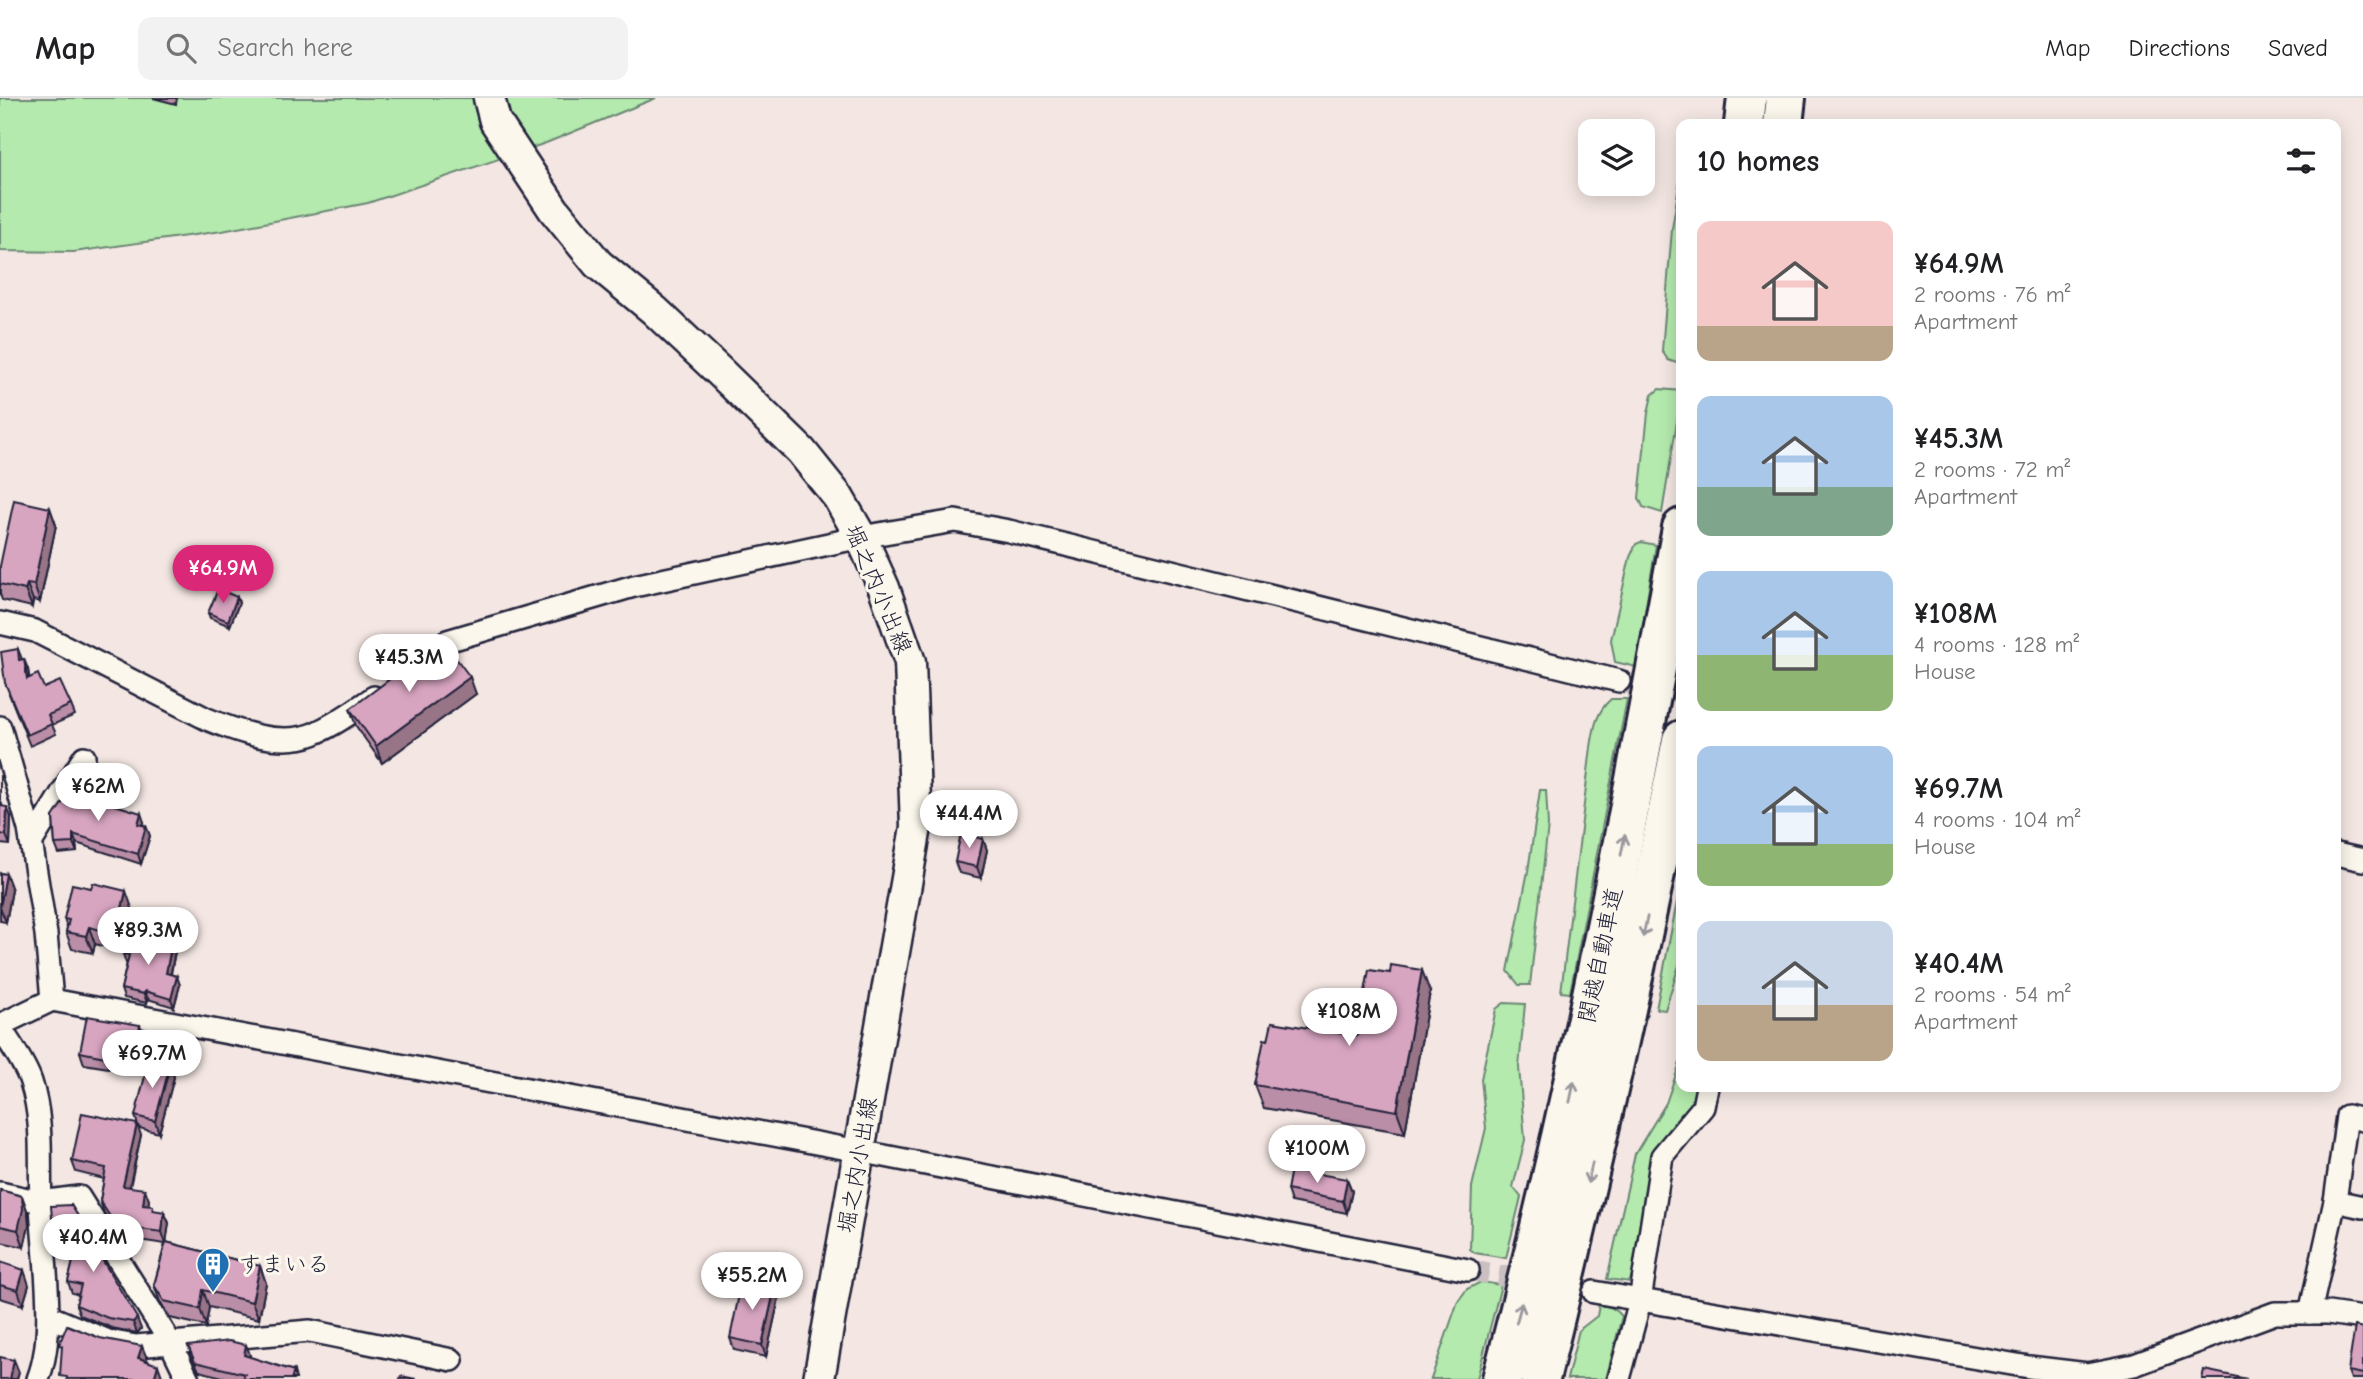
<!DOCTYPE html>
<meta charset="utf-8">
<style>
body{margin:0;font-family:"Comic Neue","Klee One",sans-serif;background:#f2f2f2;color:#202124;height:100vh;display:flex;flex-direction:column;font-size:26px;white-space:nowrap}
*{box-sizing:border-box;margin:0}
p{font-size:23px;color:#757577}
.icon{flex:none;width:38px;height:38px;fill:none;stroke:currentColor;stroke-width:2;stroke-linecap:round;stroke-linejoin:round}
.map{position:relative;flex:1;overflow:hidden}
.panel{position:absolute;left:1676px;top:21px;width:665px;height:973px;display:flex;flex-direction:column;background:#fff;border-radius:14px;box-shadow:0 4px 18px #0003}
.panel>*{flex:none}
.fabs{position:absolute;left:1578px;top:21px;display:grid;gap:14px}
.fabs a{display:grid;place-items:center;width:77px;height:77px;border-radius:14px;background:#fff;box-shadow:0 4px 18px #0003;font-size:35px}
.price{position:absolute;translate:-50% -60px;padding:0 16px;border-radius:24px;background:#fff;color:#222;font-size:23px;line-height:46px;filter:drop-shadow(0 2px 4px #0008)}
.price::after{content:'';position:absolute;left:50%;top:42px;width:21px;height:16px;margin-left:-10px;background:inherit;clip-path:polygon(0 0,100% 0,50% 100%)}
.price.selected{background:#db2777;color:#fff}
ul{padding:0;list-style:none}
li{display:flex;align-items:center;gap:21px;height:175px;padding:0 21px}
li span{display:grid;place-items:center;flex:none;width:196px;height:140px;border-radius:14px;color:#555}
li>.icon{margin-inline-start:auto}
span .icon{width:84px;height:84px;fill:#fffc;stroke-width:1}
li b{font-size:30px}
h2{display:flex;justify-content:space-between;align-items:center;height:84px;padding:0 21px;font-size:30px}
header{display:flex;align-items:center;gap:42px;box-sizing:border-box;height:98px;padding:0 35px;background:#fff;border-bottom:2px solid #e0e0e0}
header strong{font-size:33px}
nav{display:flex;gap:38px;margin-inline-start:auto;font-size:24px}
.search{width:490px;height:63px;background:#f2f2f2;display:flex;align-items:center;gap:18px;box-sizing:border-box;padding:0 24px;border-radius:14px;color:#757577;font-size:26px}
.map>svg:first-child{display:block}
.green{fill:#b4eaad;stroke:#6b8674;stroke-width:2}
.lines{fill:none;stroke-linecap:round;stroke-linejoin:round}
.minor-tunnel{stroke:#cac0c1;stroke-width:21;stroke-dasharray:21 10;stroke-linecap:butt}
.minor-casing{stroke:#22223b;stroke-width:26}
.secondary-casing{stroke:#22223b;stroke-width:35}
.motorway-casing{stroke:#22223b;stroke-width:44}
.minor{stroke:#fbf7ec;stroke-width:21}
.secondary{stroke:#fbf7ec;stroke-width:30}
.motorway{stroke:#fbf7ec;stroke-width:38}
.wall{fill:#ba8ea6;stroke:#22223b;stroke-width:2}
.shaded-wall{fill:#977487;stroke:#22223b;stroke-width:2}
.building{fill:#d8a5c1;stroke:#22223b;stroke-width:2}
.oneway{stroke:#99979c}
.labels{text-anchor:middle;stroke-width:6;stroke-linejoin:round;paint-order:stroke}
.street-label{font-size:23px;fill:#22223b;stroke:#fbf7ec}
.poi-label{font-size:23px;fill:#22223b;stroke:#fbf7ec;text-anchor:start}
</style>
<header>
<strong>Map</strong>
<div class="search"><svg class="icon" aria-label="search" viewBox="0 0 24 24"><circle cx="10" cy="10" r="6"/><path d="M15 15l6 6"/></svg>Search here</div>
<nav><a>Map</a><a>Directions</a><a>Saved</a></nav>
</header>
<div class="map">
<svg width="2363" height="1281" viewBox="0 0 2363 1281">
<rect width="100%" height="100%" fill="#f4e7e3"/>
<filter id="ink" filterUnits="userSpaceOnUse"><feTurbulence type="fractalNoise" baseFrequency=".0143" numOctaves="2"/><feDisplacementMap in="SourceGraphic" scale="14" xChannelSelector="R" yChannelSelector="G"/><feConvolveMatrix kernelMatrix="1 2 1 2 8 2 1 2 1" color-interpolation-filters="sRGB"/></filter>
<g filter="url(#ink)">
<g class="green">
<polygon points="0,0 656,0 546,45 368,105 222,133 74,154 0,153"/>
<polygon points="1682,68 1682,267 1668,262 1662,253 1672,131"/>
<polygon points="1659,291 1682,293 1662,415 1643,409 1639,400 1648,315 1652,297"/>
<polygon points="1641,444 1656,447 1636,569 1615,564 1611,542 1630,459 1636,446"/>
<path d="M1611,601h16l-57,294 -9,-1 30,-245c3,-19 5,-35 20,-48z"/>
<polygon points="1540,692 1546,692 1548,727 1530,887 1519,887 1508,873 1528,773"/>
<polygon points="1682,778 1682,858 1665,912 1656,911"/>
<polygon points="1504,905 1525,906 1519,969 1525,1042 1513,1089 1521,1099 1506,1160 1475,1155 1470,1151 1472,1089 1486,1030 1481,981 1496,911"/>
<polygon points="1682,959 1682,989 1702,989 1701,993 1660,1056 1630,1184 1607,1181 1635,1056 1666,1005"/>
<polygon points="1481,1184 1501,1187 1477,1281 1431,1281 1458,1203 1467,1191"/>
<path d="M1599,1207c10,1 16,3 23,11l-16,63h-39l12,-49 18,-14z"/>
</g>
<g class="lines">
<g class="minor-tunnel">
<polyline points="1619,583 1682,598"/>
<polyline points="1468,1172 1594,1194"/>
</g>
<defs>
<g id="minor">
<path d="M0,525l35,8 172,88c32,13 73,28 106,15 22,-9 42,-24 61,-37"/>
<polyline points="408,573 447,543 634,488 861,439 955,423 1009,433 1619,583"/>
<polyline points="0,629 29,731 46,836 52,902"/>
<polyline points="31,745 84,659"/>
<polyline points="2336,756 2363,762"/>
<polyline points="0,927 52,902 859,1053 1468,1172"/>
<path d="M0,929c10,17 25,36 31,55 13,40 8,81 10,122 2,51 16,127 -3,175"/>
<polyline points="0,1095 41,1104 79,1099 170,1244 188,1281"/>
<polyline points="2335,1103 2347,1018 2363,1022"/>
<polyline points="1594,1194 2029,1269 2088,1276 2134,1267 2275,1215 2328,1215 2363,1220"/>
<polyline points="2310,1215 2335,1103 2363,1109"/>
<polyline points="48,1218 108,1243 136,1248 310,1233 452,1262"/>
<polyline points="1619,1281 1640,1203 1662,1058 1703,1009 1707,989"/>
</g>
<polyline id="secondary" points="489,0 495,23 554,112 598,166 654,212 720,274 801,353 838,399 861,439 884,490 910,564 916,729 819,1281"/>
<g id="motorway">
<polyline points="1744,26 1747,0"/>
<polyline points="1783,26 1786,0"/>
<path d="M1502,1281c74,-281 128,-566 180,-851"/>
<path d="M1540,1281c52,-212 100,-425 142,-639"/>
</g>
</defs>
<use href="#minor" class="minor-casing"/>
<use href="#secondary" class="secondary-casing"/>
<use href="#motorway" class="motorway-casing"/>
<use href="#minor" class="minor"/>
<use href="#secondary" class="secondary"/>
<use href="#motorway" class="motorway"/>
</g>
<g class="wall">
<polygon points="153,0 177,0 176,6"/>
<polygon points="50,410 56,427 40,504 33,502 32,509 2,502 0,496 0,468"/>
<polygon points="237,499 239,505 230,528 210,520 208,515"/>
<polygon points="18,551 22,561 28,571 29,580 71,607 75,617 52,627 56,636 30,648 9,596"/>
<polygon points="431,558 476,596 382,665 356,628 350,611"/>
<polygon points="0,677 0,701 3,709 11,719 10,747 0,746"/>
<polygon points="53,719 144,724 143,728 146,728 150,738 141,766 76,745 77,754 59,756 55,746"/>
<polygon points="983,741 987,752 981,780 959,775 955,764"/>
<polygon points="0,775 6,776 12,792 6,824 0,823"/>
<polygon points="132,810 122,853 95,846 93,855 72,851 66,834 67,830 64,821"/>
<polygon points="172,844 175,853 171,876 180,887 174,909 148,901 147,905 124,900 121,891 127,865 126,865 123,856"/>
<polygon points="1430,894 1405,1035 1264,1010 1255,987 1268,942 1357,938"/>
<polygon points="140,927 144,939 139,966 110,961 109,970 84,966 80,954"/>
<polygon points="170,967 174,979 159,1035 139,1030 135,1018"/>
<polygon points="141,1037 130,1089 149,1102 148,1107 155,1113 164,1114 169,1125 166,1144 260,1168 266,1185 259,1221 209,1209 206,1228 170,1220 160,1204 154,1187 165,1146 120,1139 104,1115 100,1103 104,1081 76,1074 72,1063"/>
<polygon points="1347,1081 1352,1093 1347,1115 1291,1104 1287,1092"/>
<polygon points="0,1092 22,1098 28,1115 29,1128 24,1149 0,1144"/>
<polygon points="71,1107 141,1231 137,1235 112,1230 80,1217 76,1207 79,1197 72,1195 68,1184 80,1136 62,1136 60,1131 56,1130 52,1120"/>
<polygon points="0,1164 29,1187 23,1207 0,1200"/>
<polygon points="779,1200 766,1259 734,1252 730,1240"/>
<polygon points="2363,1230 2363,1281 2351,1281 2348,1273"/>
<polygon points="246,1247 250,1257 249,1259 296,1281 230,1281 199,1273 188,1248"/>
</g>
<g class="shaded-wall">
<polygon points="50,410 56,427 40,504 34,487"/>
<polygon points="27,486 33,502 32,509 25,492"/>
<polygon points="237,499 239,505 230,528 228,523"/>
<polygon points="24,561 28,571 31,591 27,581"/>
<polygon points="470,579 476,596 382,665 376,648"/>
<polygon points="7,709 11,719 10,747 6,737"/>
<polygon points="141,715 144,724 141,736 138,726"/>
<polygon points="146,728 150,738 141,766 138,756"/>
<polygon points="73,736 76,745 77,754 73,745"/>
<polygon points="983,741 987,752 981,780 977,769"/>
<polygon points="6,776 12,792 6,824 0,809"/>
<polygon points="126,793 132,810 122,853 116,836"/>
<polygon points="89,829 95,846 93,855 86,838"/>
<polygon points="172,844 175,853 169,884 166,875"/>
<polygon points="1422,872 1430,894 1405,1035 1397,1013"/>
<polygon points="177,878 180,887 174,909 171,901"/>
<polygon points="145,893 148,901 147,905 144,896"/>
<polygon points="140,927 144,939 139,966 135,955"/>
<polygon points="106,949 110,961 109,970 105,959"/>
<polygon points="170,967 174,979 159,1035 155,1023"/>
<polygon points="137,1026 141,1037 127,1099 123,1088"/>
<polygon points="1347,1081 1352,1093 1347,1115 1343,1103"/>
<polygon points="145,1091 149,1102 147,1118 143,1107"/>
<polygon points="22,1098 28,1115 29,1128 24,1149 18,1132"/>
<polygon points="164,1114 169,1125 166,1146 162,1134"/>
<polygon points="260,1168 266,1185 259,1221 252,1204"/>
<polygon points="24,1172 29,1187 23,1207 18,1192"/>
<polygon points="775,1189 779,1200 766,1259 762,1247"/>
<polygon points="203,1192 209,1209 206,1228 200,1211"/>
<polygon points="137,1220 141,1231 137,1235 133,1224"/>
<polygon points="246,1247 250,1257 247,1267 244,1257"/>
<polygon points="142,1248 148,1263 138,1260"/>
<polygon points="14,1262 19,1274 17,1281 10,1281"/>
<polygon points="158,1267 163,1281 154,1281"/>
<polygon points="294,1273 296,1281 291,1281"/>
</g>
<g class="building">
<polygon points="14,402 50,410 34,487 27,486 25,492 0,486 0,468"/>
<polygon points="218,491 237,499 228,523 208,515"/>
<polygon points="446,547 470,579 376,648 350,611 427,553 431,558"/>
<polygon points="18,551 19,562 24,561 27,581 38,576 44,590 60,583 71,607 48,617 52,626 27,637 5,585 1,554"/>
<polygon points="70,693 141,715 138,726 146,728 138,756 73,736 73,745 55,746 53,719"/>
<polygon points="0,708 7,709 6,737 0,736"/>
<polygon points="961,735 983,741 977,769 955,764"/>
<polygon points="0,775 6,776 0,809"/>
<polygon points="93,785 126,793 116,836 89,829 86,838 66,834 69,822 64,821 72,786 91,790"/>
<polygon points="126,836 172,844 166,875 177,878 171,901 145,893 144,896 121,891 129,857 123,856"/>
<polygon points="1391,867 1422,872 1397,1013 1255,987 1264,941 1268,942 1272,924 1357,938 1369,872 1390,875"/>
<polygon points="87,918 140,927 135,955 106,949 105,959 80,954"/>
<polygon points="149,962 170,967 155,1023 135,1018"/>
<polygon points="82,1015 137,1026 123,1088 145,1091 143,1107 153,1108 153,1112 164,1114 162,1134 116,1128 100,1103 106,1070 72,1063"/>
<polygon points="1291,1071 1347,1081 1343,1103 1287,1092"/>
<polygon points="0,1092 22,1098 23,1111 18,1132 0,1128"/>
<polygon points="71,1107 97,1148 103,1163 137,1220 133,1224 108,1220 76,1207 81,1187 68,1184 82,1126 58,1126 58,1120 52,1120 51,1108"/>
<polygon points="166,1144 260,1168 252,1204 203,1192 200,1211 164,1203 154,1187"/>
<polygon points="0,1164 24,1172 18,1192 0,1187"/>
<polygon points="742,1182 775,1189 762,1247 730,1240"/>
<polygon points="67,1227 100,1240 142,1248 138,1260 158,1267 154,1281 67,1281 67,1279 60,1278 62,1248 59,1247"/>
<polygon points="2355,1228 2363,1230 2363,1276 2348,1273"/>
<polygon points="229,1243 246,1247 244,1257 294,1273 291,1281 243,1281 245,1276 195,1264 188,1248"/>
<polygon points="0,1259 14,1262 10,1281 0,1281"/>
<polygon points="2204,1272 2247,1281 2202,1281"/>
<polygon points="401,1278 416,1281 400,1281"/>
</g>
<defs><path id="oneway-shaft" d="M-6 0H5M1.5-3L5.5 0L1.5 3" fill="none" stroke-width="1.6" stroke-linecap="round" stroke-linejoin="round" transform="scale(1.75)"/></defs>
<g class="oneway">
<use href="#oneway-shaft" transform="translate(1623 747) rotate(-79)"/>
<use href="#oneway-shaft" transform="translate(1645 829) rotate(102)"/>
<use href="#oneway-shaft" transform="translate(1572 994) rotate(-78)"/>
<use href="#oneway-shaft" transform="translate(1590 1075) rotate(103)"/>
<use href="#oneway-shaft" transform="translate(1519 1215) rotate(-75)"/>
</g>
</g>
<defs>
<symbol id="building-pin" viewBox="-11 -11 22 30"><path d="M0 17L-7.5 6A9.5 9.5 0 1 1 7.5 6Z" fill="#1f6fb2" stroke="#fbf7ec"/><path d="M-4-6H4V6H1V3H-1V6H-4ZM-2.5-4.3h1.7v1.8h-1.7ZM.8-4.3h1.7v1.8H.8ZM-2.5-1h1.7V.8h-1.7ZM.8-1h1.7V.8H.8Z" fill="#fff"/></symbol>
</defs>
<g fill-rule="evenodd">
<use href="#building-pin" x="194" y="1147" width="38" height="52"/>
</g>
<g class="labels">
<g class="street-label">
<text transform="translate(879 491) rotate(67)" y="8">堀之内小出線</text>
<text transform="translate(1600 857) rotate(-78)" y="8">関越自動車道</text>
<text transform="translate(857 1067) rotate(-80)" y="8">堀之内小出線</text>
</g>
<g class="poi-label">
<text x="238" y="1174">すまいる</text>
</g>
</g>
</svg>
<div class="fabs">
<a><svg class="icon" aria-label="layers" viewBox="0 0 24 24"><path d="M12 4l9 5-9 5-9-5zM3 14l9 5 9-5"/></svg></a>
</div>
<b class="price selected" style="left:223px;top:507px">¥64.9M</b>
<b class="price" style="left:409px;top:596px">¥45.3M</b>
<b class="price" style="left:98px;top:725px">¥62M</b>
<b class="price" style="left:969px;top:752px">¥44.4M</b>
<b class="price" style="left:148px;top:869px">¥89.3M</b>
<b class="price" style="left:1349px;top:950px">¥108M</b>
<b class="price" style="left:152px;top:992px">¥69.7M</b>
<b class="price" style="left:1317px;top:1087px">¥100M</b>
<b class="price" style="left:93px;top:1176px">¥40.4M</b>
<b class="price" style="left:752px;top:1214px">¥55.2M</b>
<section class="panel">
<h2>10 homes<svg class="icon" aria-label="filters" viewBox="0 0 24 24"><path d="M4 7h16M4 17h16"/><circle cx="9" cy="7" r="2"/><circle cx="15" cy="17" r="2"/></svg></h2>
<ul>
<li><span style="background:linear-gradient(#f6c9c9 75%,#b9a48a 0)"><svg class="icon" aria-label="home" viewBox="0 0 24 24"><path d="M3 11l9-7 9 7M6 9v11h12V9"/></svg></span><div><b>¥64.9M</b><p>2 rooms · 76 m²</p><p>Apartment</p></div></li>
<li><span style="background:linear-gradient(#a9c7e8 65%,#7fa58c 0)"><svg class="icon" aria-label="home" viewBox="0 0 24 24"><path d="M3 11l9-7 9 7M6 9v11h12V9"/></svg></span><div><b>¥45.3M</b><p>2 rooms · 72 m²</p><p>Apartment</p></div></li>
<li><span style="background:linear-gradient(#a9c7e8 60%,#8fb573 0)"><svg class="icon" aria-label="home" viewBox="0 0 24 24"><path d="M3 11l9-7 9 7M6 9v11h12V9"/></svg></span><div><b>¥108M</b><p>4 rooms · 128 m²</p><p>House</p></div></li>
<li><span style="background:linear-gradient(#a9c7e8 70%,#8fb573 0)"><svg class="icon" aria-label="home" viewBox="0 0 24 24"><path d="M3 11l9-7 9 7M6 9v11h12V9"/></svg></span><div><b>¥69.7M</b><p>4 rooms · 104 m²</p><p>House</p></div></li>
<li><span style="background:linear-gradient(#c9d6e8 60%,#b9a48a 0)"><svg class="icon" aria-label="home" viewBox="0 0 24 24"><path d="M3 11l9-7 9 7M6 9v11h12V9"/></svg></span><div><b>¥40.4M</b><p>2 rooms · 54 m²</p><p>Apartment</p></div></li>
</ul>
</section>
</div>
